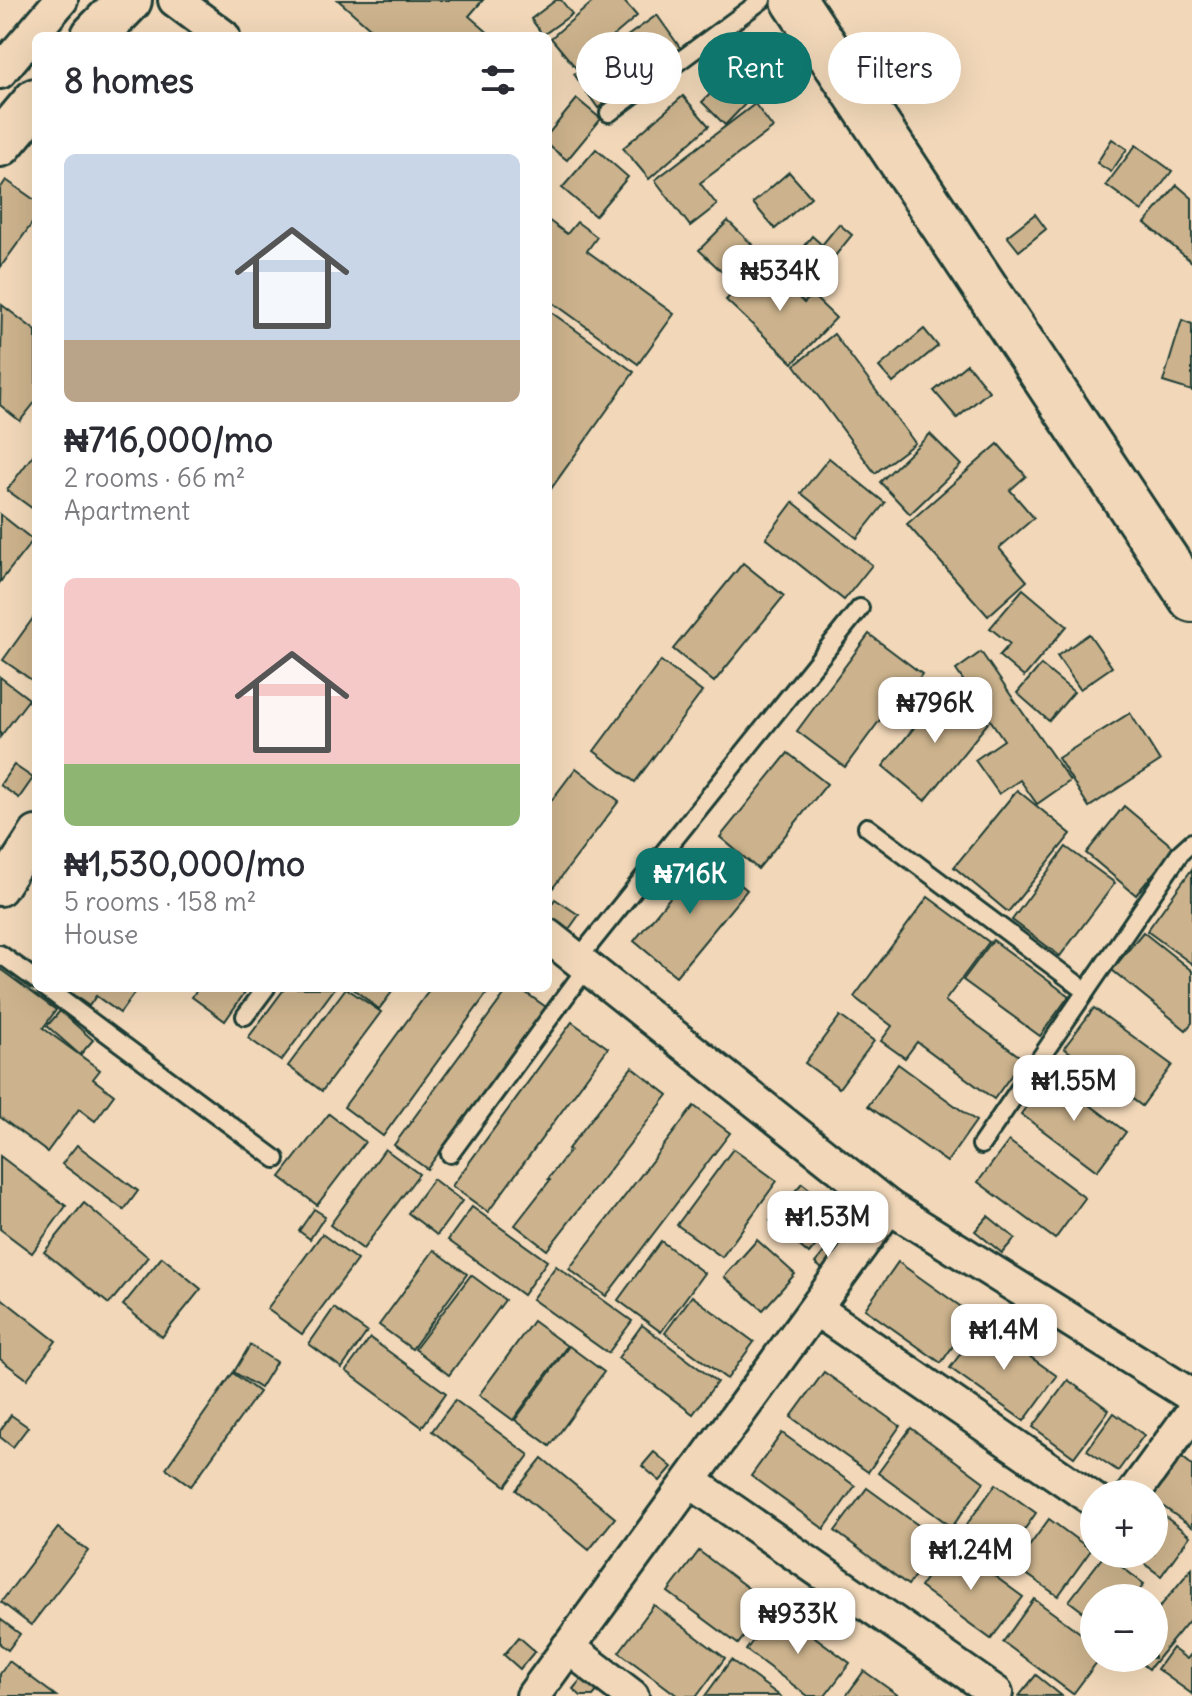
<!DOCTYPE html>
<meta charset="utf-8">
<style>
body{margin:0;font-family:Delius,sans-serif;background:#f2f2f3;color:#2b2b33;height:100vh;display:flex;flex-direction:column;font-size:30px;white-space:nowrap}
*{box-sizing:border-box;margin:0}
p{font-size:26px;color:#7c7c81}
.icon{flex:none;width:44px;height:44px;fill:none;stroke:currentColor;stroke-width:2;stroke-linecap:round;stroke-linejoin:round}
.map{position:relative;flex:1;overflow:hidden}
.side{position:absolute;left:32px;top:32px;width:520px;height:960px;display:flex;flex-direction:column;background:#fff;border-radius:12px;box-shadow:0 8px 32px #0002}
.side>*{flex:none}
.banner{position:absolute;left:576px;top:32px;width:496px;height:72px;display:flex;gap:16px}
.buttons{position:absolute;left:1080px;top:1480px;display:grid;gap:16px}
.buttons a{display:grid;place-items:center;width:88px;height:88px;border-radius:50%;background:#fff;box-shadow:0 8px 32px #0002;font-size:40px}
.price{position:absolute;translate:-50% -68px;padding:0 18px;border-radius:16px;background:#fff;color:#222;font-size:26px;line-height:52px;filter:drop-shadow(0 2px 4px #0008)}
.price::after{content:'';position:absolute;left:50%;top:48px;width:24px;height:18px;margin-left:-12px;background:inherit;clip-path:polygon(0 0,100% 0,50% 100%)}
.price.active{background:#0f766e;color:#fff}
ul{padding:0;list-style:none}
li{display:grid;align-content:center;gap:16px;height:424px;padding:0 32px}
li span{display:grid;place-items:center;height:248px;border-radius:12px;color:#555}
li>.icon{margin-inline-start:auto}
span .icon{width:144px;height:144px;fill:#fffc;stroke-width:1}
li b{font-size:34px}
h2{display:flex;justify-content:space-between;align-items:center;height:96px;padding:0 32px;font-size:34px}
.pill{padding:0 28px;border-radius:36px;background:#fff;box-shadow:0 8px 32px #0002;font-size:28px;line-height:72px}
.pill.active{background:#0f766e;color:#fff}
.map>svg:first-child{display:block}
.building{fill:#ccb38d;stroke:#1f3d34;stroke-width:2}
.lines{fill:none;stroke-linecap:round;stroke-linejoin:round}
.service-casing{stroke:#1f3d34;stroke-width:22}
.minor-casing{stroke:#1f3d34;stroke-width:38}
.secondary-casing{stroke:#1f3d34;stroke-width:50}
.service{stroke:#f2d8b9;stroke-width:16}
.minor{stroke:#f2d8b9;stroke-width:32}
.secondary{stroke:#f2d8b9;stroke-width:44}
</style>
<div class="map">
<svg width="1192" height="1696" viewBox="0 0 1192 1696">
<rect width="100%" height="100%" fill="#f2d8b9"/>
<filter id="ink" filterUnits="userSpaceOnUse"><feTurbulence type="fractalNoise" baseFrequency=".0125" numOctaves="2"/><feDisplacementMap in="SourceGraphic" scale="16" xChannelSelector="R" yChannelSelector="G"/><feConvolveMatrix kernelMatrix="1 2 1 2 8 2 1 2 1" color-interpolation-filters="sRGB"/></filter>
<g filter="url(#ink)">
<g class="building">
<polygon points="338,0 483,0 469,16 492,36 379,36"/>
<polygon points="556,0 561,0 572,14 543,35 531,19"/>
<polygon points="595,0 623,0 637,16 576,68 551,38"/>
<polygon points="657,15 681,49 598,108 574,74"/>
<polygon points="730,75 752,97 725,125 702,102"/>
<polygon points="683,96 709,126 649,179 623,148"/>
<polygon points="577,99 601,119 567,160 548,145 548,134"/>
<polygon points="755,104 773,128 700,183 717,205 690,226 655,180"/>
<polygon points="1112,139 1127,149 1111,172 1097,163"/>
<polygon points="1136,145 1172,171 1142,211 1106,185"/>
<polygon points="596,149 628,177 595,216 562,188"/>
<polygon points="789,172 811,197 775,229 753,203"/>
<polygon points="6,180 36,201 36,218 0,268 0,189"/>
<polygon points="1177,185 1192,198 1192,262 1145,223"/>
<polygon points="1035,214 1046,229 1019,251 1007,236"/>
<polygon points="548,220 567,234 577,222 597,237 587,251 674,314 638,364 548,299"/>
<polygon points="728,221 764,256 736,285 699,250"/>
<polygon points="839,224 852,235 805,293 781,274 812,236 822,245"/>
<polygon points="762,262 804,303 812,295 836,318 793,363 726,300"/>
<polygon points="2,305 36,331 36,401 20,421 0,405"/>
<polygon points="548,310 634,372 548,493"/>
<polygon points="1182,320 1192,324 1192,391 1163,382"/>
<polygon points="924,329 938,346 893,383 879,367"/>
<polygon points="834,334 915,443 875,473 795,365"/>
<polygon points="967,364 989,391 957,418 934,391"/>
<polygon points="930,434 961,465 910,514 880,482"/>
<polygon points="998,444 1026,476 1010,490 1034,518 999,548 1027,581 988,616 907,524"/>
<polygon points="36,451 36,511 7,490"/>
<polygon points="829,458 885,503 857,538 801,493"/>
<polygon points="793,502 872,565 844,600 766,538"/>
<polygon points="0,514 33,540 0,582"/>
<polygon points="743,563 784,596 714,682 673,649"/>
<polygon points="1023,589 1067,626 1024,677 999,656 1010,644 990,628"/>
<polygon points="36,614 36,683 3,660"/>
<polygon points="869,634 922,674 897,709 891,705 845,767 797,731"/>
<polygon points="1089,634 1112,667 1080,689 1057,656"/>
<polygon points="981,652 1070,781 1037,804 1020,780 999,794 975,760 1004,740 956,670"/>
<polygon points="661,661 702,692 635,782 594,751"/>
<polygon points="1041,665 1074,692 1049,721 1017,693"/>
<polygon points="0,677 29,699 0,737"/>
<polygon points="945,689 988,723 925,801 883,766"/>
<polygon points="1130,713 1160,761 1089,807 1058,758"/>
<polygon points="788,753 827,784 758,869 720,837"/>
<polygon points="14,765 33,778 19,798 0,785"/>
<polygon points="576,768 619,801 552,889 548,887 548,805"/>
<polygon points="1017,790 1071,834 1008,912 954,867"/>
<polygon points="1124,806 1174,848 1136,895 1086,853"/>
<polygon points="1066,847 1115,883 1060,956 1012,920"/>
<polygon points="705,855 747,890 676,976 634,941"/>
<polygon points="1192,869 1192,964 1147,931"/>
<polygon points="928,897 989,942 945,1001 1023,1059 994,1099 917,1042 905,1058 881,1041 892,1026 854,997"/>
<polygon points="555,899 579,915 567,932 548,920 548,910"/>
<polygon points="1143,932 1192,971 1192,1023 1186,1030 1112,970"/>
<polygon points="993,940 1069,996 1040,1036 963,980"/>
<polygon points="0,969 56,1010 43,1028 100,1070 93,1079 114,1095 95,1121 79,1109 47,1152 0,1117"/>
<polygon points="64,988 138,988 120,1013 96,996 89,1006"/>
<polygon points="198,988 248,988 225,1021 192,997"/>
<polygon points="285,988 335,988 281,1061 248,1038"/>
<polygon points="346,988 381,1012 322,1091 288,1066"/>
<polygon points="352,988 395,988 379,1009"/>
<polygon points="431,988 491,988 383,1136 344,1107"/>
<polygon points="509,988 519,988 546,1007 427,1169 394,1145"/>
<polygon points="1094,1008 1172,1065 1142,1106 1064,1048"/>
<polygon points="60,1011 93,1040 80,1055 47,1026"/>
<polygon points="840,1016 874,1041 839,1088 805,1063"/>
<polygon points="572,1022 608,1048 488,1212 452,1186"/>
<polygon points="898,1064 976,1121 947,1162 868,1106"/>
<polygon points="632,1067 668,1095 547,1250 515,1225 550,1180 548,1179 570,1150 568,1149"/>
<polygon points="1050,1075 1126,1132 1097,1171 1021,1114"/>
<polygon points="694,1106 730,1133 606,1296 569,1269"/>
<polygon points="329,1114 365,1142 317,1205 280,1177"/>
<polygon points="1009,1141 1085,1198 1055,1239 978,1182"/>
<polygon points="77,1145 138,1191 124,1210 62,1164"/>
<polygon points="385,1149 419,1174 363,1249 330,1225"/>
<polygon points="733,1149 777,1181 722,1257 677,1225"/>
<polygon points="0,1156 66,1206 32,1253 0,1229"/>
<polygon points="433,1179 462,1201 437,1235 408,1213"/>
<polygon points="802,1183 841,1215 809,1254 770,1221"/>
<polygon points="84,1203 148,1257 109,1304 44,1252"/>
<polygon points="472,1207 547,1261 523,1295 448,1240"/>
<polygon points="314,1209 325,1216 310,1239 299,1231"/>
<polygon points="988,1216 1015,1238 1002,1253 975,1231"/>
<polygon points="322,1234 357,1260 302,1334 267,1309"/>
<polygon points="757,1240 795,1274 763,1310 724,1277"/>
<polygon points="661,1241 704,1273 661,1332 618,1300"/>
<polygon points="829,1246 841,1255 827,1273 815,1263"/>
<polygon points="434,1250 467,1274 412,1349 379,1325"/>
<polygon points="162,1257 201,1289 162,1337 123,1305"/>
<polygon points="898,1262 974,1316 941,1363 865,1309"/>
<polygon points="556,1266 632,1321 608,1353 532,1299"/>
<polygon points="471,1275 505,1300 449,1375 415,1349"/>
<polygon points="692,1296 754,1342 727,1379 665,1333"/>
<polygon points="0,1297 56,1341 27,1379 0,1359"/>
<polygon points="334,1308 367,1332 342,1368 309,1344"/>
<polygon points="533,1321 567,1346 513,1420 479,1395"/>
<polygon points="983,1323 1057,1376 1024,1421 950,1368"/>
<polygon points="642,1325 717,1382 693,1414 618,1358"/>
<polygon points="370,1338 446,1393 422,1427 346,1371"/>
<polygon points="250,1345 276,1362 260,1388 234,1372"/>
<polygon points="569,1346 604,1372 550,1446 515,1420"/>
<polygon points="824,1372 900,1426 868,1472 791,1417"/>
<polygon points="233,1373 259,1392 191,1486 166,1468"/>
<polygon points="1068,1380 1109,1410 1074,1457 1033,1427"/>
<polygon points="455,1400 529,1455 506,1486 432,1431"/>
<polygon points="1114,1413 1144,1435 1118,1471 1087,1450"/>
<polygon points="11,1415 28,1427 13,1447 0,1437 0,1431"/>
<polygon points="911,1428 984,1482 952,1527 878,1473"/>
<polygon points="782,1433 855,1486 824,1529 751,1476"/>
<polygon points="654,1452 672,1467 660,1481 642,1466"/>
<polygon points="1178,1454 1192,1465 1192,1527 1154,1500 1154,1494 1149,1494"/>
<polygon points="542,1458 615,1518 589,1550 516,1490"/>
<polygon points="996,1484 1036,1513 1003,1560 962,1531"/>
<polygon points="867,1488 940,1541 908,1585 835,1531"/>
<polygon points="1154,1508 1190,1536 1161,1576 1131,1554 1154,1554"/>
<polygon points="1049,1519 1091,1550 1058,1596 1015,1566"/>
<polygon points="58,1528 88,1551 31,1625 1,1602"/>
<polygon points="951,1544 1023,1597 991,1639 920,1587"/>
<polygon points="699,1551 769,1604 738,1644 668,1592"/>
<polygon points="1105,1554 1144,1584 1134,1598 1094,1598 1094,1620 1069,1601"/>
<polygon points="1192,1568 1192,1617 1149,1669 1135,1658 1154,1658 1154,1614"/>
<polygon points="1034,1599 1094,1643 1094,1658 1100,1658 1073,1694 1003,1642"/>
<polygon points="654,1605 725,1658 697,1696 678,1696 619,1652"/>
<polygon points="777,1609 850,1663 825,1696 808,1696 746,1650"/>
<polygon points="0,1619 20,1634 8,1650 0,1644"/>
<polygon points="519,1637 535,1651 520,1669 504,1655"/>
<polygon points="1172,1648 1187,1659 1192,1653 1192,1694 1157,1669"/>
<polygon points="731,1660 780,1696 705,1696"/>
<polygon points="9,1661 56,1696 0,1696 0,1674"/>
<polygon points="864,1671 899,1696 846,1696"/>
<polygon points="1036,1675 1062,1696 1019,1696"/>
<polygon points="584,1676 599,1689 593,1696 581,1696 573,1689"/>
</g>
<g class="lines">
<defs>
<g id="service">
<polyline points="609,113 762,0"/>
<polyline points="867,827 1086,991"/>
<polyline points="0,954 36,980"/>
<polyline points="578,959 860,608"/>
<polyline points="46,988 276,1159"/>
<polyline points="245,1016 266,988"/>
<polyline points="981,1145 1181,852 1192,842"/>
<polyline points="450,1154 587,967"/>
</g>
<g id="minor">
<polyline points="175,0 223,36"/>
<polyline points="0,72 61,0"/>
<polyline points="0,889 36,833"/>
<polyline points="548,936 889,1207 1192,1396"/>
<polyline points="816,1309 1094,1500"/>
<polyline points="690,1481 996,1693"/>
<polyline points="1133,1494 1192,1413"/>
<polyline points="568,1647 632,1696"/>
<polyline points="533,1696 889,1207"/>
</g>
<g id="secondary">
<polyline points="794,0 1192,599"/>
<polyline points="94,36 129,0"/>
<polyline points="0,144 36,101"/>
</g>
</defs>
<use href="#service" class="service-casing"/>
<use href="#minor" class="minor-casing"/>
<use href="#secondary" class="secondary-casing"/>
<use href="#service" class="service"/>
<use href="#minor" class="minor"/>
<use href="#secondary" class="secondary"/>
</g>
</g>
</svg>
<div class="buttons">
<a>+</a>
<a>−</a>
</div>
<b class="price" style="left:780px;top:313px">₦534K</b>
<b class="price" style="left:935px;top:745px">₦796K</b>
<b class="price active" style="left:690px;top:916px">₦716K</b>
<b class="price" style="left:1074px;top:1123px">₦1.55M</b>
<b class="price" style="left:828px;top:1259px">₦1.53M</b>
<b class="price" style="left:1004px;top:1372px">₦1.4M</b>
<b class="price" style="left:971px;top:1592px">₦1.24M</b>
<b class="price" style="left:798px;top:1656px">₦933K</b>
<div class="banner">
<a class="pill">Buy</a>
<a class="pill active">Rent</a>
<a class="pill">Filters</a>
</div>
<section class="side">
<h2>8 homes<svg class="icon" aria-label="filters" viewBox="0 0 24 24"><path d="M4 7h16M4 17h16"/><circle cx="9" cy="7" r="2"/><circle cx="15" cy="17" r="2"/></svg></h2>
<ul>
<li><span style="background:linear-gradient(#c9d6e8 75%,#b9a48a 0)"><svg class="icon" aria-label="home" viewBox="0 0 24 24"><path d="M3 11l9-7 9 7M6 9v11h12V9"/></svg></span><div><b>₦716,000/mo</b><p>2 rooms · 66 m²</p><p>Apartment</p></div></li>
<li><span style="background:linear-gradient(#f6c9c9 75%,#8fb573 0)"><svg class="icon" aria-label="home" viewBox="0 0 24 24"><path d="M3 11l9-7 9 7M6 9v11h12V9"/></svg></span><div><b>₦1,530,000/mo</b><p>5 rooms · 158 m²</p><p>House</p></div></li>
</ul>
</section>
</div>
